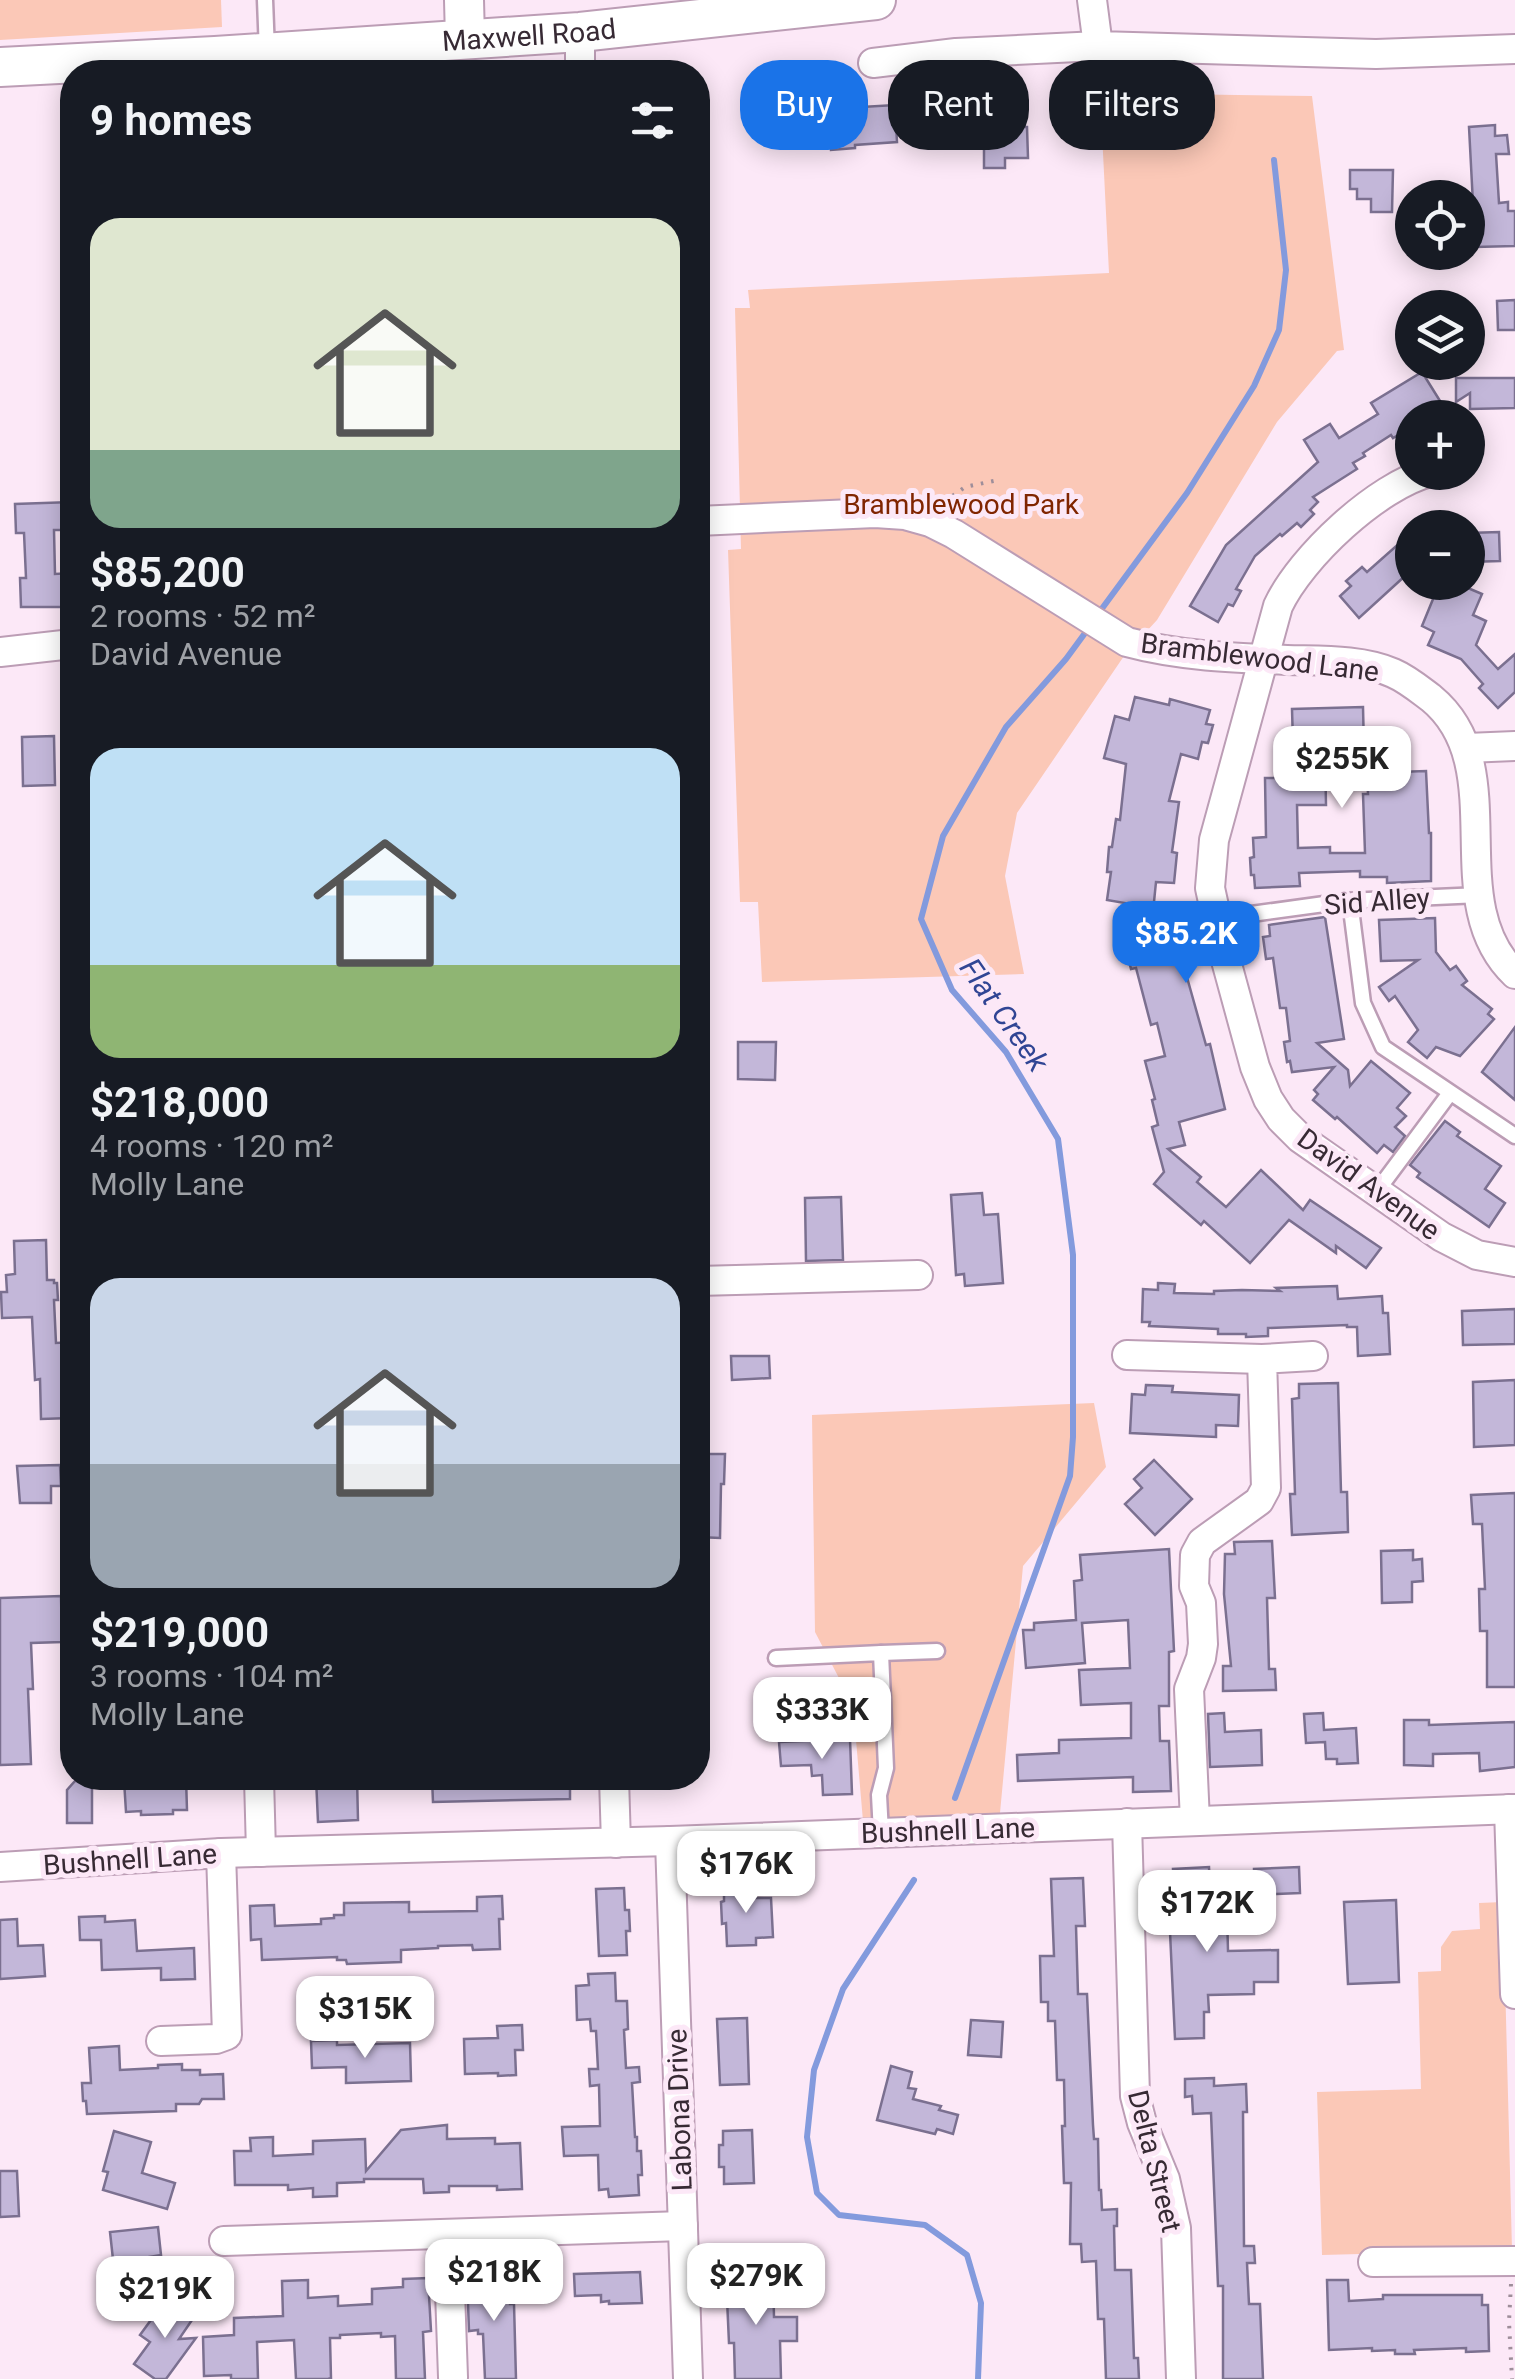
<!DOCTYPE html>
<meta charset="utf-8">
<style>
body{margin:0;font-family:Roboto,sans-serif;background:#20242c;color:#f1f3f6;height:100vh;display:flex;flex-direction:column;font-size:38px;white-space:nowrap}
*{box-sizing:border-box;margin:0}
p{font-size:32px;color:#9ea1a6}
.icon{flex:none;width:55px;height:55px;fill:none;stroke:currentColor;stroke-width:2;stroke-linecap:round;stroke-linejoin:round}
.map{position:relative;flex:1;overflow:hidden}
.details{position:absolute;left:60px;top:60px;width:650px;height:1730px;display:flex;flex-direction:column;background:#171b24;border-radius:40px;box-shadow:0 5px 25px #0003}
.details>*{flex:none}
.top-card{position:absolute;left:740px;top:60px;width:625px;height:90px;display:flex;gap:20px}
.tools{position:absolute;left:1395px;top:180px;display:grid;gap:20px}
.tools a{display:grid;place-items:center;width:90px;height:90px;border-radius:50%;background:#171b24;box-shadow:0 5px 25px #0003;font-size:50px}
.price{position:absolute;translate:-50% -85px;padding:0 22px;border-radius:20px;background:#fff;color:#222;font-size:32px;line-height:65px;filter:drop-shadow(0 2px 5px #0008)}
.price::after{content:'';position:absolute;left:50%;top:60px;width:30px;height:22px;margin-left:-15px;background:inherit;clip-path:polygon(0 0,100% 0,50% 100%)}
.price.active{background:#1a73e8;color:#fff}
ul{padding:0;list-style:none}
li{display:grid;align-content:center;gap:20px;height:530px;padding:0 30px}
li span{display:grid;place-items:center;height:310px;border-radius:30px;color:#555}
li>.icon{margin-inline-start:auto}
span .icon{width:180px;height:180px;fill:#fffc;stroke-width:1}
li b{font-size:42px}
h2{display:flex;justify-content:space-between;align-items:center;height:120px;padding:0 30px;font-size:42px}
.tag{padding:0 35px;border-radius:40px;background:#171b24;box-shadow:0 5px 25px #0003;font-size:35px;line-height:90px}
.tag.active{background:#1a73e8;color:#fff}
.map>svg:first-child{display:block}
.green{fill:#fbc8b7}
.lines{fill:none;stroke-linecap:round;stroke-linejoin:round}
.stream{stroke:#839add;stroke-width:6}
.building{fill:#c3b7d9;stroke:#7b7090;stroke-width:2.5}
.lane-casing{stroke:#bc9db5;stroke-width:19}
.street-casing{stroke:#bc9db5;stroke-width:32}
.secondary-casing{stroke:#bc9db5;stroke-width:42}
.path{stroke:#9e8e9a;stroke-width:4;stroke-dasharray:2.5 8;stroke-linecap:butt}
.lane{stroke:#fff;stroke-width:14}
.street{stroke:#fff;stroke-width:28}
.secondary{stroke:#fff;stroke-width:38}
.labels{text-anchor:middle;stroke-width:10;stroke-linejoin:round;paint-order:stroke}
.street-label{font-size:28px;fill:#372a34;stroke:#fce8f7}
.park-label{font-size:28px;fill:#802500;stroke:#fce8f7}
.water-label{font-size:30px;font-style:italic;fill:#304594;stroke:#fce8f7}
</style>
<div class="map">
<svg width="1515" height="2379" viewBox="0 0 1515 2379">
<rect width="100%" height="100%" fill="#fce8f7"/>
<g class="green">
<polygon points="0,0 221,0 222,27 0,40"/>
<polygon points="1100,93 1312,96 1344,350 1337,351 1277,422 1157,620 1124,656 1017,813 1005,876 1024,974 762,982 758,902 740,902 728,550 741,549 735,308 750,308 748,290 1109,273"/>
<polygon points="1094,1403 1106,1467 1023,1566 1000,1813 863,1821 853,1705 815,1632 812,1415"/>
<polygon points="1503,1902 1512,2250 1322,2255 1317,2092 1421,2089 1418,1972 1441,1971 1441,1947 1452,1931 1480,1929 1479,1903"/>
</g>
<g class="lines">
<g class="stream">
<polyline points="1098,614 1187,493 1254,386 1279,330 1286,270 1274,160"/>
<polyline points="955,1798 1070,1476 1073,1437 1073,1255 1058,1139 1006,1052 952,990 921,919 943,836 1006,727 1066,659 1088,629"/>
<polyline points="914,1880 843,1989 814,2070 807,2137 817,2193 839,2215 925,2225 967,2255 981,2303 978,2379"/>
</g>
</g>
<g class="building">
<polygon points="895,105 897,142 855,145 855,148 831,150 828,109"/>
<polygon points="1495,125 1495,136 1507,135 1509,154 1496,154 1499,203 1508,202 1508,211 1515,211 1515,246 1475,247 1475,232 1468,232 1468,204 1473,204 1469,127"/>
<polygon points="993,127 1027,127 1028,158 1005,158 1005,168 984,168 984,141 994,141"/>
<polygon points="1350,170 1393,170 1392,212 1371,212 1371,199 1357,199 1357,189 1350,189"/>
<polygon points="1515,300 1515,330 1498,330 1497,301"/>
<polygon points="1422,372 1445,409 1432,418 1412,418 1412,427 1393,438 1391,435 1363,453 1365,456 1353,463 1357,469 1313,497 1318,502 1310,510 1314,514 1301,527 1297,523 1282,536 1280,534 1255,556 1236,589 1241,591 1233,606 1228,604 1218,622 1190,606 1226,545 1318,462 1304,440 1330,424 1339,438 1378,414 1371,403"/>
<polygon points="1456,378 1515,378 1515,408 1470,409 1470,393 1456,402"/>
<polygon points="72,502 72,530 54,530 55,574 72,573 72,607 21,607 20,578 26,578 24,533 16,533 15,504"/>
<polygon points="1499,532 1500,561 1468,562 1468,533"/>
<polygon points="1403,540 1412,551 1412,563 1406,563 1410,565 1403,571 1406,575 1359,618 1340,596 1351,586 1346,581 1362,567 1367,572"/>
<polygon points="1440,582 1454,582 1482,594 1473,615 1486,621 1476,645 1498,669 1515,654 1515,692 1498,708 1479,688 1483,684 1461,659 1428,645 1434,632 1422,626"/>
<polygon points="1135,697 1169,705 1170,699 1210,710 1206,724 1213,725 1208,743 1202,742 1198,759 1181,754 1169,801 1179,802 1172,852 1177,853 1174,883 1156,882 1154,902 1162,931 1181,926 1189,954 1181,956 1206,1045 1210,1044 1225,1109 1179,1122 1185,1145 1168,1149 1201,1177 1197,1182 1226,1207 1261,1170 1303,1210 1310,1200 1381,1248 1366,1268 1336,1246 1336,1253 1289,1220 1250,1263 1204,1221 1201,1225 1154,1184 1164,1172 1152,1127 1158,1125 1152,1100 1155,1099 1145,1061 1165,1056 1157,1023 1151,1025 1136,968 1131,969 1124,941 1134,938 1125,903 1107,900 1111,872 1107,872 1109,847 1112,847 1116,819 1120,820 1126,764 1104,758 1115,716 1129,720"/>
<polygon points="1363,707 1364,749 1325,750 1326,805 1297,805 1298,848 1330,847 1330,853 1365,853 1363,794 1368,794 1367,773 1426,771 1429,833 1431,833 1431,881 1387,883 1387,877 1360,877 1360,871 1299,873 1300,886 1255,888 1254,875 1251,875 1250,858 1254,857 1253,838 1266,837 1265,778 1294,778 1292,709"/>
<polygon points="54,736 55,785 23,786 22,737"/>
<polygon points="1325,917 1344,1039 1317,1043 1348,1070 1350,1086 1371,1061 1410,1093 1397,1108 1406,1116 1395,1127 1405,1136 1393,1152 1384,1145 1377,1153 1337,1117 1335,1119 1313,1100 1318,1094 1314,1090 1334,1067 1292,1072 1290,1061 1287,1062 1284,1042 1290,1041 1286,1008 1280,1008 1273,958 1266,959 1263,937 1270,936 1269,925"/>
<polygon points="1435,918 1436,952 1450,970 1456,966 1467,981 1462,985 1492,1009 1488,1014 1494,1019 1460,1056 1436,1047 1427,1058 1408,1042 1418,1030 1395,996 1389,1001 1379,987 1418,960 1381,961 1379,920"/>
<polygon points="1515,1027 1515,1100 1482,1072"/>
<polygon points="738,1042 776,1042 775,1080 738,1079"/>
<polygon points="1445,1121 1460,1132 1457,1136 1501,1166 1485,1189 1505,1203 1489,1227 1417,1177 1420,1173 1410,1165"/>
<polygon points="982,1193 984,1215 998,1214 1003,1283 965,1286 964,1274 956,1275 951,1195"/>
<polygon points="841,1197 843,1260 806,1261 805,1198"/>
<polygon points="46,1240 47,1280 54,1280 54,1283 57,1283 58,1300 54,1300 56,1343 72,1342 72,1418 41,1419 40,1379 35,1380 32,1317 2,1318 1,1292 7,1292 6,1275 15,1274 14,1241"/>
<polygon points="1158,1283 1175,1284 1174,1293 1214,1294 1214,1291 1242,1290 1280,1291 1276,1288 1337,1286 1338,1299 1382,1296 1383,1313 1388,1313 1390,1354 1358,1356 1357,1327 1347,1327 1347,1325 1268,1328 1268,1336 1246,1337 1246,1334 1218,1334 1218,1329 1149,1326 1150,1322 1142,1322 1143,1289 1158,1290"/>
<polygon points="1515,1309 1515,1344 1463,1345 1462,1311"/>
<polygon points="731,1356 769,1356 770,1378 732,1380"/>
<polygon points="1515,1380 1515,1445 1474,1447 1473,1382"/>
<polygon points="1338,1383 1341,1492 1347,1492 1348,1532 1292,1535 1290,1494 1295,1494 1292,1399 1299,1398 1299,1384"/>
<polygon points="1146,1385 1173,1386 1172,1392 1239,1395 1238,1426 1216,1425 1216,1437 1130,1433 1132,1394 1145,1395"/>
<polygon points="702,1454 725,1454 724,1484 721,1484 720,1538 698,1537 698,1461 702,1461"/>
<polygon points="1154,1460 1192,1499 1155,1535 1125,1504 1142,1488 1134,1479"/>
<polygon points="60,1465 61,1486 51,1486 51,1503 20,1503 17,1466"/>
<polygon points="1515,1493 1515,1687 1487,1687 1487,1631 1480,1631 1479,1589 1485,1589 1482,1524 1473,1524 1471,1495"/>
<polygon points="1272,1541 1275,1598 1267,1598 1269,1669 1275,1669 1276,1690 1223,1691 1223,1666 1231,1666 1224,1594 1225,1554 1235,1554 1234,1542"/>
<polygon points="1169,1549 1174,1651 1169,1652 1169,1706 1159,1706 1160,1741 1169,1741 1171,1791 1133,1792 1133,1777 1018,1781 1017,1755 1059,1753 1059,1740 1131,1738 1131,1703 1081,1705 1079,1670 1130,1668 1128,1620 1082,1623 1085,1663 1026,1668 1023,1630 1034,1630 1034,1623 1076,1620 1074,1581 1082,1580 1080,1555"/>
<polygon points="1413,1550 1413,1560 1422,1559 1423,1581 1412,1582 1412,1602 1382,1603 1381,1551"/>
<polygon points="61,1596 62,1642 31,1643 33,1689 28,1689 31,1764 0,1765 0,1598"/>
<polygon points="1224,1713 1225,1732 1261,1730 1262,1765 1210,1767 1208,1714"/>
<polygon points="1323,1713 1324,1730 1356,1728 1358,1763 1337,1764 1337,1759 1326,1759 1325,1742 1306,1743 1304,1714"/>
<polygon points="1404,1720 1429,1720 1429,1725 1515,1722 1515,1767 1480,1771 1479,1753 1433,1754 1433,1766 1404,1765"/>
<polygon points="850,1739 852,1794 823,1795 822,1775 812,1776 811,1765 781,1766 779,1742"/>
<polygon points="186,1778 187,1810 173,1810 173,1814 141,1815 141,1811 126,1812 124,1780"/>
<polygon points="316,1778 357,1778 358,1820 318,1822"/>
<polygon points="432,1778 570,1778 570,1799 433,1802"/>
<polygon points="75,1781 92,1781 92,1823 67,1823 67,1790"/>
<polygon points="1209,1867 1211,1912 1227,1912 1228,1951 1278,1950 1278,1982 1254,1982 1254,1994 1208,1995 1209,2012 1204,2012 1204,2038 1175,2039 1170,1932 1173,1932 1172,1912 1175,1911 1173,1869"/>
<polygon points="1299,1867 1300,1893 1254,1895 1254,1869"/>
<polygon points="1083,1878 1085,1926 1076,1926 1078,1994 1087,1994 1093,2125 1094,2139 1098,2139 1099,2190 1101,2190 1102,2210 1117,2209 1117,2226 1114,2226 1115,2270 1131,2270 1134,2358 1138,2358 1139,2379 1106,2379 1104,2319 1098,2319 1096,2261 1082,2262 1081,2244 1070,2244 1071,2183 1064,2183 1062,2126 1065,2126 1064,2080 1057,2080 1055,2021 1048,2021 1048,2002 1041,2002 1040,1956 1054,1956 1051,1879"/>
<polygon points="752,1885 753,1898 771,1898 773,1937 756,1938 756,1945 727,1946 726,1923 722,1924 721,1902 724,1901 724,1886"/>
<polygon points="624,1888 625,1910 629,1910 630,1931 626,1931 627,1955 599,1956 596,1889"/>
<polygon points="502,1896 503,1919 499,1919 500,1949 473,1950 472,1945 438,1946 438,1948 401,1950 401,1962 347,1964 346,1960 337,1960 337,1957 262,1960 261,1939 251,1940 250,1906 274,1905 275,1926 321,1924 321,1919 334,1918 334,1915 344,1915 344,1903 409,1902 409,1912 477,1911 477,1897"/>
<polygon points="1396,1900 1399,1982 1348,1984 1344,1902"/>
<polygon points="105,1916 105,1922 135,1920 137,1951 194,1948 195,1979 161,1980 161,1968 102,1970 101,1940 80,1940 79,1917"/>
<polygon points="17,1919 18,1946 43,1945 45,1976 0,1979 0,1920"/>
<polygon points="615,1973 616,2001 627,2001 628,2029 624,2030 626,2068 639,2067 640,2082 632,2083 635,2137 637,2137 637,2151 641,2151 642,2175 638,2175 639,2195 609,2197 608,2189 599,2190 598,2155 564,2156 562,2127 600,2126 599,2085 590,2086 589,2069 598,2069 596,2031 591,2031 590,2019 577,2020 576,1986 589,1985 588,1974"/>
<polygon points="747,2018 749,2084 720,2085 717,2019"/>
<polygon points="971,2020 1003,2022 1001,2057 968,2055"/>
<polygon points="522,2025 523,2050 515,2050 516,2075 498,2076 498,2073 465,2074 464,2039 498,2038 497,2026"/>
<polygon points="337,2040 337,2045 410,2043 411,2081 346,2083 346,2067 312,2068 311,2041"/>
<polygon points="119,2046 120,2070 158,2068 158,2065 182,2064 182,2070 200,2070 200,2075 223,2074 224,2099 202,2099 199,2104 176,2104 176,2111 87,2114 86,2101 83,2101 82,2083 91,2083 89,2048"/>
<polygon points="891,2066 912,2072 908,2088 916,2089 913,2099 941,2106 939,2110 958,2115 953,2134 937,2129 935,2134 877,2120"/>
<polygon points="1214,2078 1214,2086 1246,2084 1247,2112 1243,2112 1244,2246 1254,2246 1255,2263 1247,2263 1249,2304 1260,2304 1263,2379 1223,2379 1223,2286 1218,2286 1211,2113 1193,2114 1192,2096 1185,2097 1185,2079"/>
<polygon points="447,2125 447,2139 495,2138 495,2144 520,2143 522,2189 497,2190 497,2186 449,2186 449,2192 424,2193 423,2179 364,2179 364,2182 337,2183 337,2196 313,2197 313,2188 288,2190 288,2185 235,2185 234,2151 251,2151 250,2138 273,2137 273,2156 313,2154 313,2141 365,2139 366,2171 401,2130"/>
<polygon points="752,2130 754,2183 724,2184 724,2167 719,2167 719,2145 723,2145 723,2131"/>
<polygon points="114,2131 151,2142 142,2173 175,2183 167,2209 103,2190 108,2172 103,2171"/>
<polygon points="0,2171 17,2171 19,2216 0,2217"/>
<polygon points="158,2227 161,2255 149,2257 152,2283 116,2287 110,2232"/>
<polygon points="640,2272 642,2303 609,2304 609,2301 601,2302 601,2295 575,2296 574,2274"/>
<polygon points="773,2275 774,2317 797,2317 797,2341 780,2341 781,2379 735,2379 734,2343 729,2343 726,2277"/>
<polygon points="467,2276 491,2276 491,2280 509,2279 510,2304 514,2304 516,2379 485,2379 483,2334 478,2334 478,2330 469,2331"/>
<polygon points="428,2278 431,2331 423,2332 425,2379 396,2379 395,2336 381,2337 381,2333 340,2335 340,2338 330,2338 331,2378 328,2379 296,2379 294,2340 257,2342 258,2379 231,2379 231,2375 204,2376 203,2337 234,2335 234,2318 283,2316 282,2281 308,2280 308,2298 338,2296 338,2306 372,2304 372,2289 403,2287 403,2279"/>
<polygon points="1327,2280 1348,2280 1349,2301 1383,2299 1383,2295 1482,2295 1482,2305 1488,2305 1489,2351 1466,2352 1466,2348 1414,2350 1415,2354 1395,2354 1395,2350 1372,2351 1372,2348 1329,2350"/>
<polygon points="167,2298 194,2317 179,2339 196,2338 166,2379 155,2379 134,2364 150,2342 140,2335"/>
</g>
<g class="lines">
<defs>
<g id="lane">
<polyline points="265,0 267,52"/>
<polyline points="1350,901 1363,1003 1383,1047 1515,1136"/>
<polyline points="1215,919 1346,901 1480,895"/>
<polyline points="1377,1191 1450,1093"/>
<polyline points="881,1653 937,1651"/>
<polyline points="776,1658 881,1653 886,1768 879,1795 881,1833"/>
</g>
<g id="street">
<polyline points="1092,0 1098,46 1376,54 1515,49"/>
<polyline points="580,32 580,72"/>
<polyline points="873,63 956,53 1098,46"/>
<path d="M1430,472c-53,14 -129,85 -152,134l-64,234 -4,48 15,69 30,110 13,32 13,20 19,19 142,99 35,18 38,7"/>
<path d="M698,521l177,-8 30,2 25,7 24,12 173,108c52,14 106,16 160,18 33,1 74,-1 106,13 14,6 26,16 38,25 84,69 7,203 84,276"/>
<polyline points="0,652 72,644"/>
<polyline points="1467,748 1515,746"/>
<polyline points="698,1281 918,1275"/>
<polyline points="1127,1355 1262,1359"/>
<polyline points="259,1778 261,1852"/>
<polyline points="614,1778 616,1843"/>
<polyline points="1509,1809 1515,1994"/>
<polyline points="1195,1821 1189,1689 1201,1658 1203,1644 1201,1603 1194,1586 1195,1555 1202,1542 1259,1501 1266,1488 1262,1359 1313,1356"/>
<polyline points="1127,1823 1135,2096 1142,2123 1165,2179 1176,2228 1181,2379"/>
<polyline points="670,1841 688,2379"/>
<polyline points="0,1867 221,1853 670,1841 1515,1809"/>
<polyline points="161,2041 216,2039 227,2035 221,1853"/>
<polyline points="448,2234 453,2377"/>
<polyline points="224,2241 683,2226"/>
<polyline points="1373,2262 1515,2261"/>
</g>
<g id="secondary">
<polyline points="464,0 465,39"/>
<path id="s1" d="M0,67l215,-11 365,-24 296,-32"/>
</g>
</defs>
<use href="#lane" class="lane-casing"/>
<use href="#street" class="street-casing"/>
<use href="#secondary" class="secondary-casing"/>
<g class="path">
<polyline points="944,502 965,487 998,480"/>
<polyline points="1511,2284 1509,2322 1512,2379"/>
</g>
<use href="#lane" class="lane"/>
<use href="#street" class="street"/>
<use href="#secondary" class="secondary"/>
</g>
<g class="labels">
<g class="street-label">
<text dy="10" stroke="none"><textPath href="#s1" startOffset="530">Maxwell Road</textPath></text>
<text transform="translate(1260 657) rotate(7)" y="10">Bramblewood Lane</text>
<text transform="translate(1377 901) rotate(-4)" y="10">Sid Alley</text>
<text transform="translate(1369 1184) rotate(36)" y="10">David Avenue</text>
<text transform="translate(948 1830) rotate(-2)" y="10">Bushnell Lane</text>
<text transform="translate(130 1859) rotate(-4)" y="10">Bushnell Lane</text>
<text transform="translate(679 2110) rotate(-92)" y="10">Labona Drive</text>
<text transform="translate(1155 2161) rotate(76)" y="10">Delta Street</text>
</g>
<g class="park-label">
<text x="961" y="514">Bramblewood Park</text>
</g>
<g class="water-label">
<text transform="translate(1004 1015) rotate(55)" y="10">Flat Creek</text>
</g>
</g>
</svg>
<div class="tools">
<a><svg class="icon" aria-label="locate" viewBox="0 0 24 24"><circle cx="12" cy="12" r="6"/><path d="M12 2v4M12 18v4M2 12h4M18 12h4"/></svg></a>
<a><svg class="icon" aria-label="layers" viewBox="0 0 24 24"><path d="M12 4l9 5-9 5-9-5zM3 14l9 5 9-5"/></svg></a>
<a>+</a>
<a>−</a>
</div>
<b class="price" style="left:1342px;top:811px">$255K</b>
<b class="price active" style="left:1186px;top:986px">$85.2K</b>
<b class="price" style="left:822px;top:1762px">$333K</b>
<b class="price" style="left:746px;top:1916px">$176K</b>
<b class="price" style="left:1207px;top:1955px">$172K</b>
<b class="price" style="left:365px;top:2061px">$315K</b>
<b class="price" style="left:494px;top:2324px">$218K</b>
<b class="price" style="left:756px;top:2328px">$279K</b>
<b class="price" style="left:165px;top:2341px">$219K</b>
<div class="top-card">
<a class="tag active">Buy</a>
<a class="tag">Rent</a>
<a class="tag">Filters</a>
</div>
<section class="details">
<h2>9 homes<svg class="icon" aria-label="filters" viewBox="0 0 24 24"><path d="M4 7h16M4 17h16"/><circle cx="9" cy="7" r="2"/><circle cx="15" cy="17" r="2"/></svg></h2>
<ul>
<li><span style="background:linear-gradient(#dfe7d0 75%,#7fa58c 0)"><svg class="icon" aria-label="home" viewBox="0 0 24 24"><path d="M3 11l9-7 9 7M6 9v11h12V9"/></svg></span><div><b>$85,200</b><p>2 rooms · 52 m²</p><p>David Avenue</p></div></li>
<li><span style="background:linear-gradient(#bfe0f5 70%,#8fb573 0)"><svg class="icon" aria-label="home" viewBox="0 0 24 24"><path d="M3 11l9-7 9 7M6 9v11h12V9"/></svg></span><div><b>$218,000</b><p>4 rooms · 120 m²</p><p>Molly Lane</p></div></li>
<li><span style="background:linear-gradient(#c9d6e8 60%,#9aa5b1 0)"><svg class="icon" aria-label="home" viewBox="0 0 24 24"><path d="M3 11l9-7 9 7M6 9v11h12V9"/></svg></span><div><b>$219,000</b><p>3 rooms · 104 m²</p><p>Molly Lane</p></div></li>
</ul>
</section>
</div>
